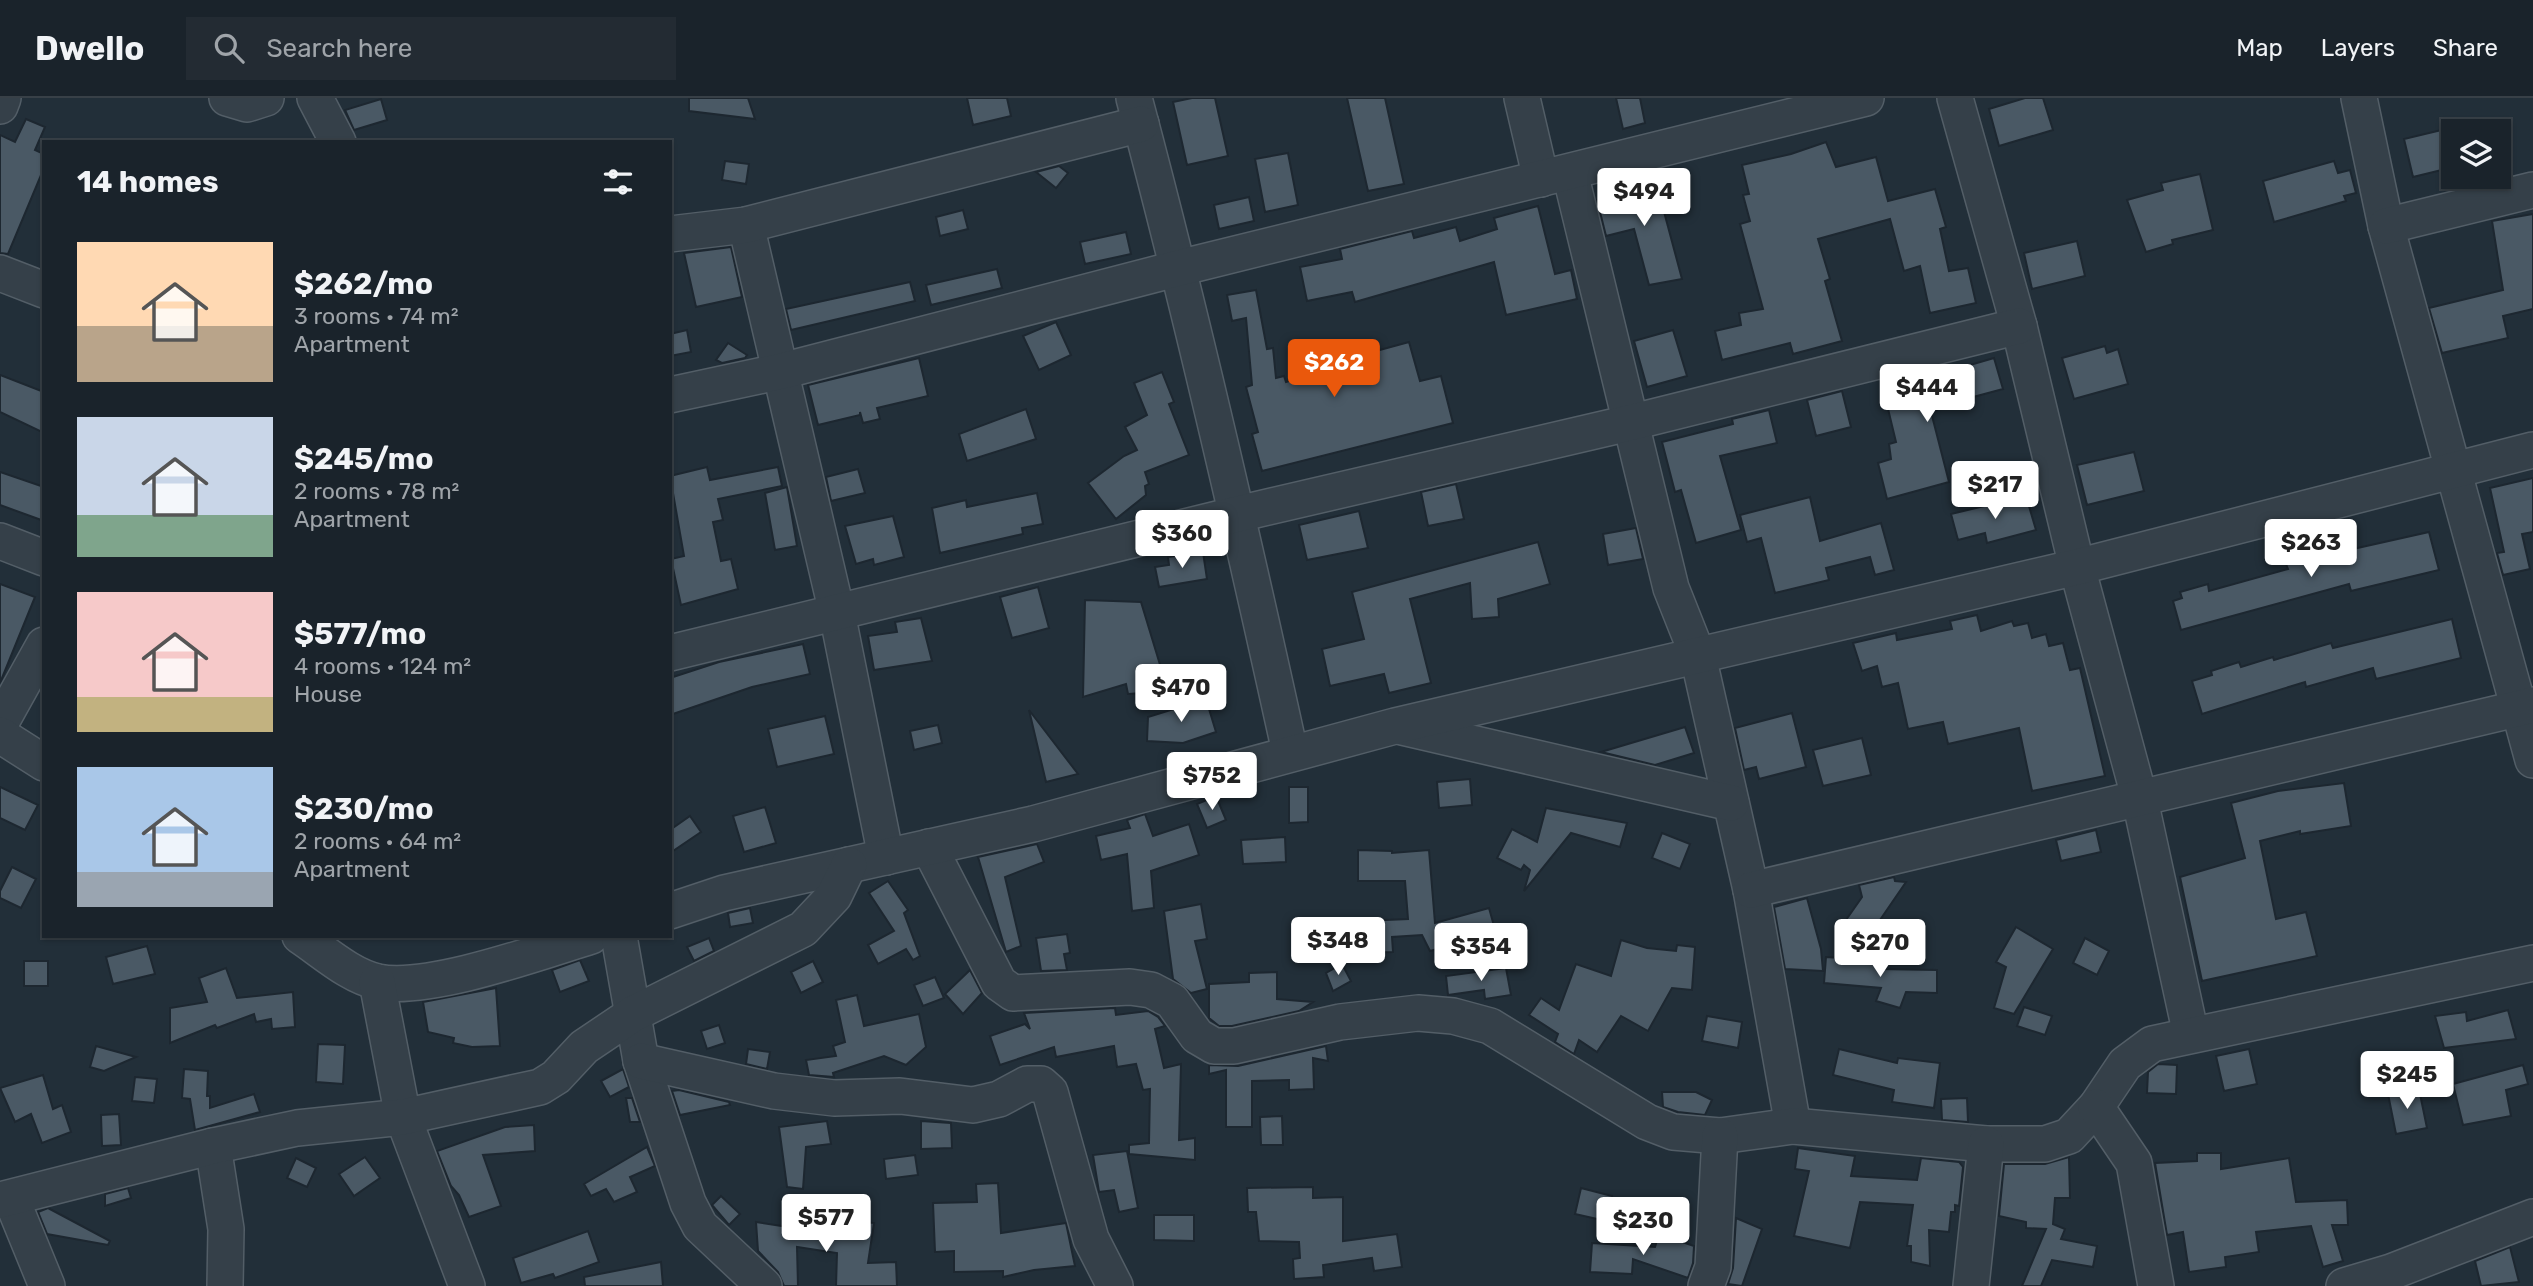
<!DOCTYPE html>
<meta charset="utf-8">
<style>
body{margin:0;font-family:Rubik,sans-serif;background:#232b33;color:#f1f3f6;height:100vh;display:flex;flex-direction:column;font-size:26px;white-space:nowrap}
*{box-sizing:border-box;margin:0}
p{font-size:23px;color:#9fa4a9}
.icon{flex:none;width:38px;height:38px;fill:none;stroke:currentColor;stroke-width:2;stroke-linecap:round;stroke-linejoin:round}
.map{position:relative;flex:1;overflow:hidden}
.side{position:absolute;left:42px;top:42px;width:630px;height:798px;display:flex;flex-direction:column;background:#1a232b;border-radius:0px;box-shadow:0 2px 5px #0004,0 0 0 2px #384047}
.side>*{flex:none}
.fabs{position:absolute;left:2441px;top:21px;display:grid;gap:14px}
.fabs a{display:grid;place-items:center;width:70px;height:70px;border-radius:0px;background:#1a232b;box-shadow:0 2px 5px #0004,0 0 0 2px #384047;font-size:35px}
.price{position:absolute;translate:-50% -60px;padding:0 16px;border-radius:7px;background:#fff;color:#222;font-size:23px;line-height:46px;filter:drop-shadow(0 2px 4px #0008)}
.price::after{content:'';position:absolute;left:50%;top:42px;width:21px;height:16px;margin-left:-10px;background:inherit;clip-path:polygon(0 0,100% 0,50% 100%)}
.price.active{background:#ea580c;color:#fff}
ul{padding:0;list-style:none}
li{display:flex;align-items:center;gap:21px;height:175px;padding:0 35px}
li span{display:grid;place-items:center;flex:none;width:196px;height:140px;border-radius:0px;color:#555}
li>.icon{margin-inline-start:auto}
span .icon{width:84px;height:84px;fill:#fffc;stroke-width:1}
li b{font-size:30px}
h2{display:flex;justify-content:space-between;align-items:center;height:84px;padding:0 35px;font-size:30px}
header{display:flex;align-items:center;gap:42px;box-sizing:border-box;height:98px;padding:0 35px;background:#1a232b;border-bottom:2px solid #384047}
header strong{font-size:33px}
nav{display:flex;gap:38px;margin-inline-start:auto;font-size:24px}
.search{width:490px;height:63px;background:#232b33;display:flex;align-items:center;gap:18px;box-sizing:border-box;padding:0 24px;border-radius:0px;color:#9fa4a9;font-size:26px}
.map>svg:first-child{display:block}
.building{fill:#4a5965;stroke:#1d2730;stroke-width:2}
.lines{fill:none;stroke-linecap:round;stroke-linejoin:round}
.minor-casing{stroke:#535e67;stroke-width:38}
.minor{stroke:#354049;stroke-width:35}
</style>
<header>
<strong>Dwello</strong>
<div class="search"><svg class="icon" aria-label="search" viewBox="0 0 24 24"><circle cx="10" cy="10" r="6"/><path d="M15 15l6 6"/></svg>Search here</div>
<nav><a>Map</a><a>Layers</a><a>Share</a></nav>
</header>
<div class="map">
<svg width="2533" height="1188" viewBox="0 0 2533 1188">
<rect width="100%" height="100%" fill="#222f39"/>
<g class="building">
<polygon points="689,0 748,0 755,21 689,13"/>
<polygon points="967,0 1007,0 1011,18 973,27"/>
<polygon points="1192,0 1215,0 1228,58 1187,67 1173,4"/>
<polygon points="1347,0 1385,0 1404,86 1368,93"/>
<polygon points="1616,0 1640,0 1645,25 1623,31"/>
<polygon points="2025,0 2043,0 2053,32 1999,48 1989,11"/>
<polygon points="381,1 387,22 354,32 345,12"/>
<polygon points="26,21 45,29 35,52 44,56 44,70 8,156 0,155 0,37 15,44"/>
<polygon points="2454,29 2454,69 2413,79 2404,41"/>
<polygon points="1826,44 1836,69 1876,59 1888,103 1935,91 1946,129 1940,131 1949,173 1968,170 1976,205 1930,215 1920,168 1904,173 1890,121 1818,141 1830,181 1825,183 1842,243 1793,256 1790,245 1722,262 1715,233 1741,227 1739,215 1763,211 1740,126 1750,123 1743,97 1749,96 1742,67 1791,56"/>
<polygon points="1288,55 1298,107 1265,114 1255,61"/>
<polygon points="725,63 749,66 746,86 722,82"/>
<polygon points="2334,63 2338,75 2350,72 2356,95 2344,98 2346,103 2274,124 2263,83"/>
<polygon points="1059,68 1068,75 1056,90 1036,74"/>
<polygon points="2200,76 2213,132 2172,142 2173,146 2146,154 2127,102 2163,92 2161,85"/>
<polygon points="1655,80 1682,181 1649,187 1634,131 1606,138 1597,102 1624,95 1623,89"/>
<polygon points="1249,99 1254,123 1219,131 1214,107"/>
<polygon points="1538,108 1555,176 1571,172 1577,201 1506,217 1494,164 1355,204 1352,194 1307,203 1300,169 1342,161 1340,151 1412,133 1414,140 1456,129 1460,143 1497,131 1494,120"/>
<polygon points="963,112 968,131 940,138 936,119"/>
<polygon points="2533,116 2533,211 2503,218 2508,240 2442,255 2429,210 2503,192 2492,123"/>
<polygon points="1126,134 1131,156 1085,166 1080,144"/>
<polygon points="2077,143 2085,178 2032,191 2024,155"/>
<polygon points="731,149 742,199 696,209 684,155"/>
<polygon points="997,171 1002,190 931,207 926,187"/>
<polygon points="910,184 915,203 791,232 786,211"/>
<polygon points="1256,192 1267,251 1273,250 1276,280 1284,278 1286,284 1333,270 1332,265 1409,244 1420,283 1441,278 1453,325 1262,373 1252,336 1258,334 1246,289 1252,287 1246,220 1232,223 1227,197"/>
<polygon points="1056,224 1071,257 1039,272 1023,238"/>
<polygon points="687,232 691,254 670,258 670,236"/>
<polygon points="1673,232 1687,278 1647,289 1634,243"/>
<polygon points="728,245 747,257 745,260 722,265 716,262"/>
<polygon points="2105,248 2107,255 2118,251 2128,286 2074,301 2062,260"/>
<polygon points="919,260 928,298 877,310 880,321 863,325 860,314 860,317 818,327 808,287"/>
<polygon points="1994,260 2003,291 1936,309 1937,312 1931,314 1949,384 1887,401 1878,365 1891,361 1889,346 1896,344 1883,290 1890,288 1889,283 1921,276 1922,281"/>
<polygon points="1162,274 1174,304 1169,306 1189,357 1145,374 1149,386 1145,388 1146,397 1116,421 1088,385 1124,358 1137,352 1125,329 1147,317 1134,285"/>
<polygon points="0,277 44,294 44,335 0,314"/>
<polygon points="1842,293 1851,329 1816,338 1807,302"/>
<polygon points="1026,311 1036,341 967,363 959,336"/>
<polygon points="1769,312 1777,345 1720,358 1741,432 1696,445 1681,392 1675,394 1662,344 1733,326 1732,321"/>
<polygon points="2134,354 2144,393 2087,407 2077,367"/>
<polygon points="707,369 710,382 778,369 782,388 718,401 723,422 713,424 721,463 731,461 738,491 681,507 671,461 684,458 670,378"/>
<polygon points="858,371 865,395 831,403 826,379"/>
<polygon points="0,374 44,389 44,423 0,407"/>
<polygon points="2533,380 2533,434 2522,436 2530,471 2503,477 2497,455 2504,454 2490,390"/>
<polygon points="1456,386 1464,421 1428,428 1421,394"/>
<polygon points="787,389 797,448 775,452 765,395"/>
<polygon points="1037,395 1043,426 1022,430 1023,436 940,455 932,410 966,402 967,409"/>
<polygon points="2026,398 2036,432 1987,445 1985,435 1958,442 1951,416"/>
<polygon points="1810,399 1820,443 1881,425 1894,472 1875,477 1870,459 1826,470 1829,482 1775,495 1761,440 1747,444 1740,417"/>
<polygon points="1359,413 1368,450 1307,462 1299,427"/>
<polygon points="893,418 904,459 874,467 873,461 856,466 845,428"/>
<polygon points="1636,430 1643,461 1608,467 1603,436"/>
<polygon points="2429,434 2439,472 2351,493 2349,486 2181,532 2173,503 2182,500 2180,494 2208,486 2209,493 2288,471 2286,466"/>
<polygon points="1538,444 1550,486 1498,501 1499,519 1472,521 1470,485 1410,501 1431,585 1389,595 1384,576 1330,588 1322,551 1364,541 1352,494"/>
<polygon points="1203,454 1207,481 1159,489 1155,469 1169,467 1168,459"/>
<polygon points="0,486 35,499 0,585"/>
<polygon points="1038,489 1049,530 1012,540 1000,499"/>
<polygon points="1085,502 1141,504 1161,570 1151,573 1157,594 1128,596 1126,586 1083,599"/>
<polygon points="1977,517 1981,533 2012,523 2014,528 2028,525 2032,540 2046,536 2049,548 2063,545 2070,572 2080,570 2105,678 2032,693 2019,630 1948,646 1943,624 1908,631 1898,585 1882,589 1877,568 1862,573 1853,545 1896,535 1897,542 1952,531 1950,523"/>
<polygon points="921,520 932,563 874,572 868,538 897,534 895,524"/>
<polygon points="2452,521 2461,560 2376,581 2373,570 2306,589 2305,584 2202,616 2192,583 2212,577 2211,573 2239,564 2241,569 2273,559 2274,562 2331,545 2333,550"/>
<polygon points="803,546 810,576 752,589 670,617 670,580 719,564"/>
<polygon points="1206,601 1216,634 1183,645 1147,643 1148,619"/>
<polygon points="1029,612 1078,676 1046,684"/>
<polygon points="1792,615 1806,669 1759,681 1756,669 1744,672 1735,630"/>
<polygon points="825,618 834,656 777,669 768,631"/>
<polygon points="938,627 942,645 914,652 910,633"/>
<polygon points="1685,629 1694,655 1655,667 1601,654"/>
<polygon points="1862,640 1871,677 1823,688 1813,652"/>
<polygon points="1470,681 1472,707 1439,710 1437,684"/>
<polygon points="2344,685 2351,728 2300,736 2300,733 2260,743 2276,821 2306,814 2317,858 2202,883 2180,779 2245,760 2231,705 2278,693"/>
<polygon points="0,689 38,707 25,732 0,720"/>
<polygon points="1289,689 1308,689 1308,724 1289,725"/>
<polygon points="1216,698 1226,722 1207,730 1197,706"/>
<polygon points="765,709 776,745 744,754 733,718"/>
<polygon points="1546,710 1627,725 1620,749 1571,735 1524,793 1530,772 1524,767 1521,772 1497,760 1512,731 1537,744"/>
<polygon points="1145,716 1153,738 1189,726 1199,757 1151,773 1154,810 1132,813 1127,756 1101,762 1096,738 1130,730 1127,722"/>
<polygon points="690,718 701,734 670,755 670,732"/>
<polygon points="2096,732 2101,754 2061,763 2056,742"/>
<polygon points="1662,735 1690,746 1680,771 1652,760"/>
<polygon points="1285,739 1286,764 1243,766 1241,742"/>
<polygon points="1037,746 1044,764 1005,779 1021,848 1006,854 978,759"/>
<polygon points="1358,752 1392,753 1392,755 1429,752 1435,825 1489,810 1496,835 1430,853 1422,837 1392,839 1393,854 1363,855 1362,823 1408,821 1405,783 1358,783"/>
<polygon points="12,769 36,781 21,810 0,800 0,793"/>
<polygon points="1894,779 1895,783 1906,784 1869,838 1846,822 1862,799 1859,787"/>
<polygon points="888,783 908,812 904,815 920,858 913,862 906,851 878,866 868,847 894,833 869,795"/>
<polygon points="1807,800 1821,851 1823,873 1785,871 1774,809"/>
<polygon points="1201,806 1207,841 1195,843 1207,891 1191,895 1173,881 1164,813"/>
<polygon points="750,810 753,825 730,829 728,815"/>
<polygon points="2016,829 2053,851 2014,916 1994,910 2006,869 1996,864"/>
<polygon points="1067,836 1070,855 1064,856 1067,872 1041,873 1036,840"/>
<polygon points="709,840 714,853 694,863 687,849"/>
<polygon points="2085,840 2109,853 2097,877 2073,865"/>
<polygon points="1621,842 1647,850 1676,853 1677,847 1695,849 1692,892 1672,890 1648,933 1621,918 1597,954 1579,942 1574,956 1555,944 1558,936 1529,917 1541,900 1559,912 1576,866 1611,878"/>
<polygon points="147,848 155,876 113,886 106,859"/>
<polygon points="1826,859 1885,863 1881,871 1937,872 1937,895 1906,894 1900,910 1876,903 1881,890 1824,885"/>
<polygon points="580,862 589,883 560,894 552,872"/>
<rect x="24" y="863" width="24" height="25"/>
<polygon points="813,863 823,884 801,895 791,874"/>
<polygon points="1342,866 1351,883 1333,893 1326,875"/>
<polygon points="226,870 237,900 293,894 295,929 272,931 271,921 256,924 254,916 217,930 215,927 170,945 170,910 207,904 199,880"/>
<polygon points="1506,870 1511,897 1485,901 1484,892 1448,897 1446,878"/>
<polygon points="970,872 982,895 963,916 945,896"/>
<polygon points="1277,874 1277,901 1313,904 1299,913 1232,928 1219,928 1209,920 1209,886 1249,884 1249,875"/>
<polygon points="935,879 944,900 923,908 914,887"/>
<polygon points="496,890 500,948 472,949 453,945 454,940 428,934 423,904"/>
<polygon points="857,897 864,928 919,916 926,949 906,967 884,958 833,975 834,979 809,977 806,962 836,958 833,948 845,944 836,902"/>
<polygon points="2024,909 2052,918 2045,937 2017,928"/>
<polygon points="1115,910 1116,917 1148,913 1158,919 1165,928 1155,931 1164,970 1181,966 1179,1042 1195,1040 1195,1062 1129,1056 1129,1047 1149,1045 1150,991 1143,992 1136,966 1117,969 1114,948 1056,959 1054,949 1000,967 990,938 1025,926 1030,931 1024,915"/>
<polygon points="2508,912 2516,941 2444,950 2435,918 2466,914 2467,923"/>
<polygon points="1707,918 1742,924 1738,950 1702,943"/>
<polygon points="719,927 725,945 707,951 701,933"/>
<polygon points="318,946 345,947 343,986 316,984"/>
<polygon points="96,948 136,959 104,973 90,969"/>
<polygon points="1326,948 1328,963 1313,960 1314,991 1289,992 1289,982 1252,983 1252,1029 1226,1029 1226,972 1209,976 1209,967 1238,968"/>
<polygon points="748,951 770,954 767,971 746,966"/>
<polygon points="1839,951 1897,965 1898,960 1940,965 1934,1010 1892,1004 1894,992 1833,977"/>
<polygon points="2249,951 2257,986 2224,993 2216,958"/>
<polygon points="2158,966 2177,967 2176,996 2147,995 2148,974"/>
<polygon points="2523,967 2528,986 2506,992 2511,1018 2463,1027 2453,986"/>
<polygon points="184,971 208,973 207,998 210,998 210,1010 254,996 260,1014 195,1032 190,1001 182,1000"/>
<polygon points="623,971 629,989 610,999 601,983"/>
<polygon points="43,977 53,1011 62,1007 71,1034 42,1045 31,1016 15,1024 0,990"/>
<polygon points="135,979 157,981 154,1005 132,1003"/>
<polygon points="2415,990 2419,991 2427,1030 2396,1036 2388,996"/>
<polygon points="679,992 729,1004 730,1007 680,1017 672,993"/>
<polygon points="1662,994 1696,994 1712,1002 1705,1017 1678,1014 1663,1009"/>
<polygon points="626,1000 632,1000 640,1024 630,1024"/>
<polygon points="1967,1000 1968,1024 1942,1022 1941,1001"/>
<polygon points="119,1016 121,1047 102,1048 101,1017"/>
<polygon points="1282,1018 1283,1047 1261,1047 1260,1019"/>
<polygon points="827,1023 831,1046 806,1049 803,1091 787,1089 779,1029"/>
<polygon points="921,1023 951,1025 952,1050 921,1051"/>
<polygon points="534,1027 535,1053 483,1057 501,1108 469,1119 459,1097 451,1088 437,1053 505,1029"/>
<polygon points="647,1049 655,1068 630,1079 637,1094 614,1104 606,1091 591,1098 584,1086"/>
<polygon points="1798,1050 1855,1058 1851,1078 1917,1082 1921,1060 1959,1064 1963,1069 1959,1108 1955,1107 1955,1114 1951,1114 1949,1134 1929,1132 1930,1168 1911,1164 1911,1148 1907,1148 1913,1107 1860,1104 1850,1150 1794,1138 1809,1073 1795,1071"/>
<polygon points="1127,1053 1138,1110 1119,1114 1114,1092 1099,1094 1093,1057"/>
<polygon points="2197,1055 2221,1055 2221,1071 2289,1060 2296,1104 2347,1102 2348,1127 2332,1127 2343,1163 2323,1169 2311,1128 2256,1134 2259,1154 2225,1159 2226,1169 2189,1174 2183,1134 2167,1137 2155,1065 2197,1063"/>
<polygon points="915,1057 918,1077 886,1081 884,1061"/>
<polygon points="365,1059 380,1080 354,1098 339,1076"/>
<polygon points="2069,1059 2070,1100 2055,1100 2053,1126 2065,1131 2061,1141 2097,1148 2093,1169 2052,1162 2041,1188 2022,1188 2046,1131 2026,1130 2026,1124 1999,1118 2004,1066 2045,1066"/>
<polygon points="296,1060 316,1070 307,1089 287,1080"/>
<polygon points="998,1085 1001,1135 1066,1125 1075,1168 1034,1172 1003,1179 1003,1173 954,1174 954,1153 935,1154 933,1105 977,1104 976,1086"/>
<polygon points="1313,1089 1313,1100 1343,1099 1343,1143 1397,1136 1402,1169 1374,1173 1372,1160 1323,1167 1324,1179 1294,1181 1293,1161 1300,1160 1299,1144 1259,1143 1256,1114 1248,1114 1247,1090"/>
<polygon points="128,1090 131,1100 105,1108 105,1096"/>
<polygon points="1581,1090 1612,1098 1606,1123 1575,1116"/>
<polygon points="721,1098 740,1116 729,1127 712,1107"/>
<polygon points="48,1110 110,1143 108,1147 47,1136 38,1114"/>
<polygon points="1154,1117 1194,1117 1194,1143 1154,1142"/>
<polygon points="1736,1120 1762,1131 1742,1188 1728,1186 1733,1170"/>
<polygon points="849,1122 874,1125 868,1165 896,1164 897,1188 836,1188 837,1155 797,1149 798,1188 784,1188 778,1174 758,1153 756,1124 847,1138"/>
<polygon points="588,1133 599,1164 555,1180 553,1176 521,1185 513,1160"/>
<polygon points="1659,1136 1694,1148 1693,1165 1688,1180 1633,1161 1632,1176 1590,1174 1592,1145 1655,1149"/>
<polygon points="2510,1149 2519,1184 2481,1188 2475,1163"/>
<polygon points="661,1164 663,1188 585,1188 584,1179"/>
</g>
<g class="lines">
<defs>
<g id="minor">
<polyline points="227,0 247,6 266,0"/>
<polyline points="315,0 338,44"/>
<path d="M1134,0c58,217 108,435 156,654"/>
<polyline points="1522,0 1541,81"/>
<polyline points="1955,0 2019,228 2077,469 2140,702 2191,937"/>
<polyline points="2359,0 2386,128 2533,662"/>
<polyline points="0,8 3,0"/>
<polyline points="1570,75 1671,490 1698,558 1751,792 1793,1028"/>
<polyline points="746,127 837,515 886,759"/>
<polyline points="2386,128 2533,92"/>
<polyline points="670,136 746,127 1141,26"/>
<polyline points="0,175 44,192"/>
<polyline points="670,297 782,273 1179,170 1866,0"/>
<polyline points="0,443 44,460"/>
<polyline points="670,555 1238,416 1629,325 2019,228"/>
<polyline points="0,626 44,547"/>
<polyline points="1402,629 1731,705"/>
<polyline points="0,637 44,665"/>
<polyline points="929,749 999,885 1013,895 1130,889 1151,892 1172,903 1197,938 1214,948 1234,948 1340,924 1418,915 1453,918 1490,928 1647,1024 1673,1034 1720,1038 1793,1028 1986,1046 2045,1046 2069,1038 2096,1009 2125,966 2152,946 2533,865"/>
<polyline points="1751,792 2533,607"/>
<polyline points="670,813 724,795 1033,726 1395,628 2077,469 2533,352"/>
<path d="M300,838c24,16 50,40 78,46 51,10 161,-30 213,-46"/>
<polyline points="619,838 641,963 688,1105 700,1128 764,1188"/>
<polyline points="377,884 403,1019 467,1188"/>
<polyline points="641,963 774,993 834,1000 900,998 973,1007 999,1001 1027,986 1041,986 1050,994 1091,1141 1115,1188"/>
<polyline points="2096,1009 2134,1065 2156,1188"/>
<polyline points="213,1048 226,1131 225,1188"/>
<polyline points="11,1100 47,1188"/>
<polyline points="0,1102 213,1048 297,1030 403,1019 540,989 556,979 584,949 633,916 803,831 834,798 849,767"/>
<polyline points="1706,1188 1713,1169 1720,1038"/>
<polyline points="1971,1188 1986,1046"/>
<polyline points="2344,1188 2391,1174 2533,1119"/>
</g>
</defs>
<use href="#minor" class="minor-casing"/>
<use href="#minor" class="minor"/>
</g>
</svg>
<div class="fabs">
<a><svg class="icon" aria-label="layers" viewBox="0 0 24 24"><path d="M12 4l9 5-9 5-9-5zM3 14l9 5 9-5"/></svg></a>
</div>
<b class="price" style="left:1644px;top:130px">$494</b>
<b class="price active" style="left:1334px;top:301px">$262</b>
<b class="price" style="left:1927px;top:326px">$444</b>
<b class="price" style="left:1995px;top:423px">$217</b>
<b class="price" style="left:1182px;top:472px">$360</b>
<b class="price" style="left:2311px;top:481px">$263</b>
<b class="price" style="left:1181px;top:626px">$470</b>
<b class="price" style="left:1212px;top:714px">$752</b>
<b class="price" style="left:1338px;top:879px">$348</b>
<b class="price" style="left:1880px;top:881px">$270</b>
<b class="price" style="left:1481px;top:885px">$354</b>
<b class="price" style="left:2407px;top:1013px">$245</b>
<b class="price" style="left:826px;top:1156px">$577</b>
<b class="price" style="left:1643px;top:1159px">$230</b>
<section class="side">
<h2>14 homes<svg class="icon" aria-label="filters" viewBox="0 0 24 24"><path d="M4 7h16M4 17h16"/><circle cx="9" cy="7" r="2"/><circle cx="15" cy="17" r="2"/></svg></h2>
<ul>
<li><span style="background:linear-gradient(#ffd9b3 60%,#b9a48a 0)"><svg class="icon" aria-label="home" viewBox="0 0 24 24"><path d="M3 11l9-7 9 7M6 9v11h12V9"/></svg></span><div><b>$262/mo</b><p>3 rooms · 74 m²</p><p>Apartment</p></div></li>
<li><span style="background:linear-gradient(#c9d6e8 70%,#7fa58c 0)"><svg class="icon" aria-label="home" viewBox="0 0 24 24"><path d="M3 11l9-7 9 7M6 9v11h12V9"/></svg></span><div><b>$245/mo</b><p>2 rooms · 78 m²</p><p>Apartment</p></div></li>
<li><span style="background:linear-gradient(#f6c9c9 75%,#c2b280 0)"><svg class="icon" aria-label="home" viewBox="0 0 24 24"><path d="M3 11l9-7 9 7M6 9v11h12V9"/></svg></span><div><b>$577/mo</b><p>4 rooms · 124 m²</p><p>House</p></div></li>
<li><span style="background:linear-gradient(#a9c7e8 75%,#9aa5b1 0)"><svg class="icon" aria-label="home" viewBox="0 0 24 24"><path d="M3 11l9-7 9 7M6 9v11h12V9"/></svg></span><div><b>$230/mo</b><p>2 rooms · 64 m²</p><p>Apartment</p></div></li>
</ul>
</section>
</div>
